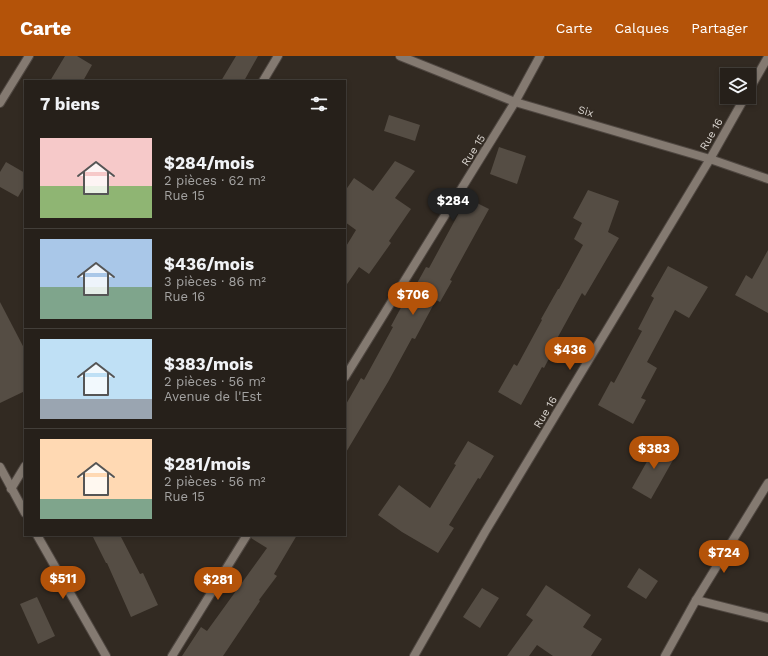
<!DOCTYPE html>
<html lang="fr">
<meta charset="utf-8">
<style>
body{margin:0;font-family:"Work Sans",sans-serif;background:#322d27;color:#f1f3f6;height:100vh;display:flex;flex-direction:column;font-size:15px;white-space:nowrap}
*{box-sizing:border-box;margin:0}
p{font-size:13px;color:#a4a3a2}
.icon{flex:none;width:22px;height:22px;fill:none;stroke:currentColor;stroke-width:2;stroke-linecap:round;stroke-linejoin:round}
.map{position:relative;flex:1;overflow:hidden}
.sheet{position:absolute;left:24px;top:24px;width:322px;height:456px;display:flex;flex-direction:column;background:#26201a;border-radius:0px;box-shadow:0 2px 6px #0003,0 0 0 1px #423e39}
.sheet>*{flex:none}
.buttons{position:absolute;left:720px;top:12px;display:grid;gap:8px}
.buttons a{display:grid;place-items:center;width:36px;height:36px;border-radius:0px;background:#26201a;box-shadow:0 2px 6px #0003,0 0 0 1px #423e39;font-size:20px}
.price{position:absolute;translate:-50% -34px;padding:0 9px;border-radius:14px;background:#b45309;color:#fff;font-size:13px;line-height:26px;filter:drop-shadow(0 1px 2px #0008)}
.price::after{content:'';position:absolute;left:50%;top:24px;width:12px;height:9px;margin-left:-6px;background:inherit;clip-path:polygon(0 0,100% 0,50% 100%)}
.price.selected{background:#222;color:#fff}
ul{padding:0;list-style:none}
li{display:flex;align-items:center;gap:12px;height:100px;padding:0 16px}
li+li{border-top:1px solid #423e39}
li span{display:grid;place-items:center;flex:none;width:112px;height:80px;border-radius:0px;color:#555}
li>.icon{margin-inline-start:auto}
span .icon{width:48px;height:48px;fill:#fffc;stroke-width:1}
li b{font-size:17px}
h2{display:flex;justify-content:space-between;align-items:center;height:48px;padding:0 16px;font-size:17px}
header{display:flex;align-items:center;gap:24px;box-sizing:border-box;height:56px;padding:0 20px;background:#b45309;color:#fff}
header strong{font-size:19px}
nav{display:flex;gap:22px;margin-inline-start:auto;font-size:14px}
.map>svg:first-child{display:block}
.building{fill:#554d44}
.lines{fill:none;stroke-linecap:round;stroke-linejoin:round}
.street-casing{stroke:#4f4741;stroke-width:10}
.street{stroke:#847a71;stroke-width:8}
.labels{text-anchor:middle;stroke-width:4;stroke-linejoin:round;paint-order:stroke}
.street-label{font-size:11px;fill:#d6d1cc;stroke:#322a22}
</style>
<header>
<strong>Carte</strong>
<nav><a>Carte</a><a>Calques</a><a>Partager</a></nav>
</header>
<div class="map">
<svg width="768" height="600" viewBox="0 0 768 600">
<rect width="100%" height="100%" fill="#322a22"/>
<g class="building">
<polygon points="65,0 77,0 92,9 83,25 50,25"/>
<polygon points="236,0 258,0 244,25 221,25"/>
<polygon points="389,59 420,69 415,85 384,75"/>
<polygon points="499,91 526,100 517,128 490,118"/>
<polygon points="395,105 415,115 395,142 411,153 389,185 391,187 369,218 359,211 345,231 345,192 356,174 345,166 345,135 354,122 373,135"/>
<polygon points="6,106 25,117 25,129 18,141 0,131 0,116"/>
<polygon points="588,134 619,145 608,176 619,182 585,240 582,237 553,290 555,291 544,312 542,311 521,349 498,336 514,308 517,310 542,264 541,263 558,233 559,233 583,189 574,183 582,167 573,162"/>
<polygon points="467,142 489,153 450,224 452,225 440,246 436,244 415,283 412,282 388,326 345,398 345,350 361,322 364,324 393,271 391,270 404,246 406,247 426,211 429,212"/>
<polygon points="768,194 768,257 735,239 746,219 752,223"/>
<polygon points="668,210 708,231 689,262 675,254 647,306 657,312 641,342 646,344 633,368 598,349 611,325 614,327 642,275 638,273 654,242 651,240"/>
<polygon points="0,246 25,294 25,335 0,347"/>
<polygon points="468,385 494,400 480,423 478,422 449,469 454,472 438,497 402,476 378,459 399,429 430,452 456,409 454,408"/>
<polygon points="658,386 677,397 651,443 632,432"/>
<polygon points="92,479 120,479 140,518 143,517 158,549 131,561 107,507 106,507"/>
<polygon points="252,479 297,479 274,518 277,520 259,544 260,545 223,600 182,600 201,571 207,575 267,492 251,482"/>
<polygon points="639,512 658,525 646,543 627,531"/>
<polygon points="546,529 591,559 583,571 602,583 591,600 553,600 537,589 529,600 507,600 533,564 526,559"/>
<polygon points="482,532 499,542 480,572 463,561"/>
<polygon points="37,541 55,580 38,588 20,548"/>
</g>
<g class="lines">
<defs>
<g id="street">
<polyline points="400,0 515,46 710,103 768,123"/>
<polyline points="263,25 278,0"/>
<polyline points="749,34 768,1"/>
<polyline points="0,47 29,0"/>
<polyline points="345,321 515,46 540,0"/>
<polyline points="0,411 25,457"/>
<polyline points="11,433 25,410"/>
<polyline points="37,479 106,600"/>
<polyline points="696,544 768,562"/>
<polyline points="172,600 247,479"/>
<polyline points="414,600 485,476 710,103 745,41"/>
<polyline points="665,600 696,544 768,427"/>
</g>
</defs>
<use href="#street" class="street-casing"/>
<use href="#street" class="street"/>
</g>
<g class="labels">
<g class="street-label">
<text transform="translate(586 55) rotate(16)" y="4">Six</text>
<text transform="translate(711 78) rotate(-60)" y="4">Rue 16</text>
<text transform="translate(473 94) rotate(-58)" y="4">Rue 15</text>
<text transform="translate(545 356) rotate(-59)" y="4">Rue 16</text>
</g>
</g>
</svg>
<div class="buttons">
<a><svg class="icon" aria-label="layers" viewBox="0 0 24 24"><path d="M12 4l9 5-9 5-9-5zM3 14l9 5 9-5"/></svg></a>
</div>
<b class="price selected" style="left:453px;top:166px">$284</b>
<b class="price" style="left:413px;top:260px">$706</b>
<b class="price" style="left:570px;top:315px">$436</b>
<b class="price" style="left:654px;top:414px">$383</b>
<b class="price" style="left:724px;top:518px">$724</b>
<b class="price" style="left:63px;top:544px">$511</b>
<b class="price" style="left:218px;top:545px">$281</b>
<section class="sheet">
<h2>7 biens<svg class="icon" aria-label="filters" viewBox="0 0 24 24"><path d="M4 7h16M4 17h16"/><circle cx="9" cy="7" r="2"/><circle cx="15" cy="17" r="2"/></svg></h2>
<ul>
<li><span style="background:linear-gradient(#f6c9c9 60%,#8fb573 0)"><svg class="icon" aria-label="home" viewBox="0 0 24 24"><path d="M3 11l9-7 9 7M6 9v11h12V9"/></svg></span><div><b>$284/mois</b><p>2 pièces · 62 m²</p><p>Rue 15</p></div></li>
<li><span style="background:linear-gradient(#a9c7e8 60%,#7fa58c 0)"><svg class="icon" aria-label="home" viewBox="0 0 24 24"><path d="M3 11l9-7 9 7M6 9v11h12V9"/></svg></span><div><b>$436/mois</b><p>3 pièces · 86 m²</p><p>Rue 16</p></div></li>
<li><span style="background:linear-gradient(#bfe0f5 75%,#9aa5b1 0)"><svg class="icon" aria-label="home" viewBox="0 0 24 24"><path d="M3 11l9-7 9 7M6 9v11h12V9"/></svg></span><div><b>$383/mois</b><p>2 pièces · 56 m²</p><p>Avenue de l'Est</p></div></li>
<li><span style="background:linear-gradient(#ffd9b3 75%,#7fa58c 0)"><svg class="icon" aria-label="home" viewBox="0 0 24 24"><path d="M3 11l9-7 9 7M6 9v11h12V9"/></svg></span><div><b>$281/mois</b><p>2 pièces · 56 m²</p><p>Rue 15</p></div></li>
</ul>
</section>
</div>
